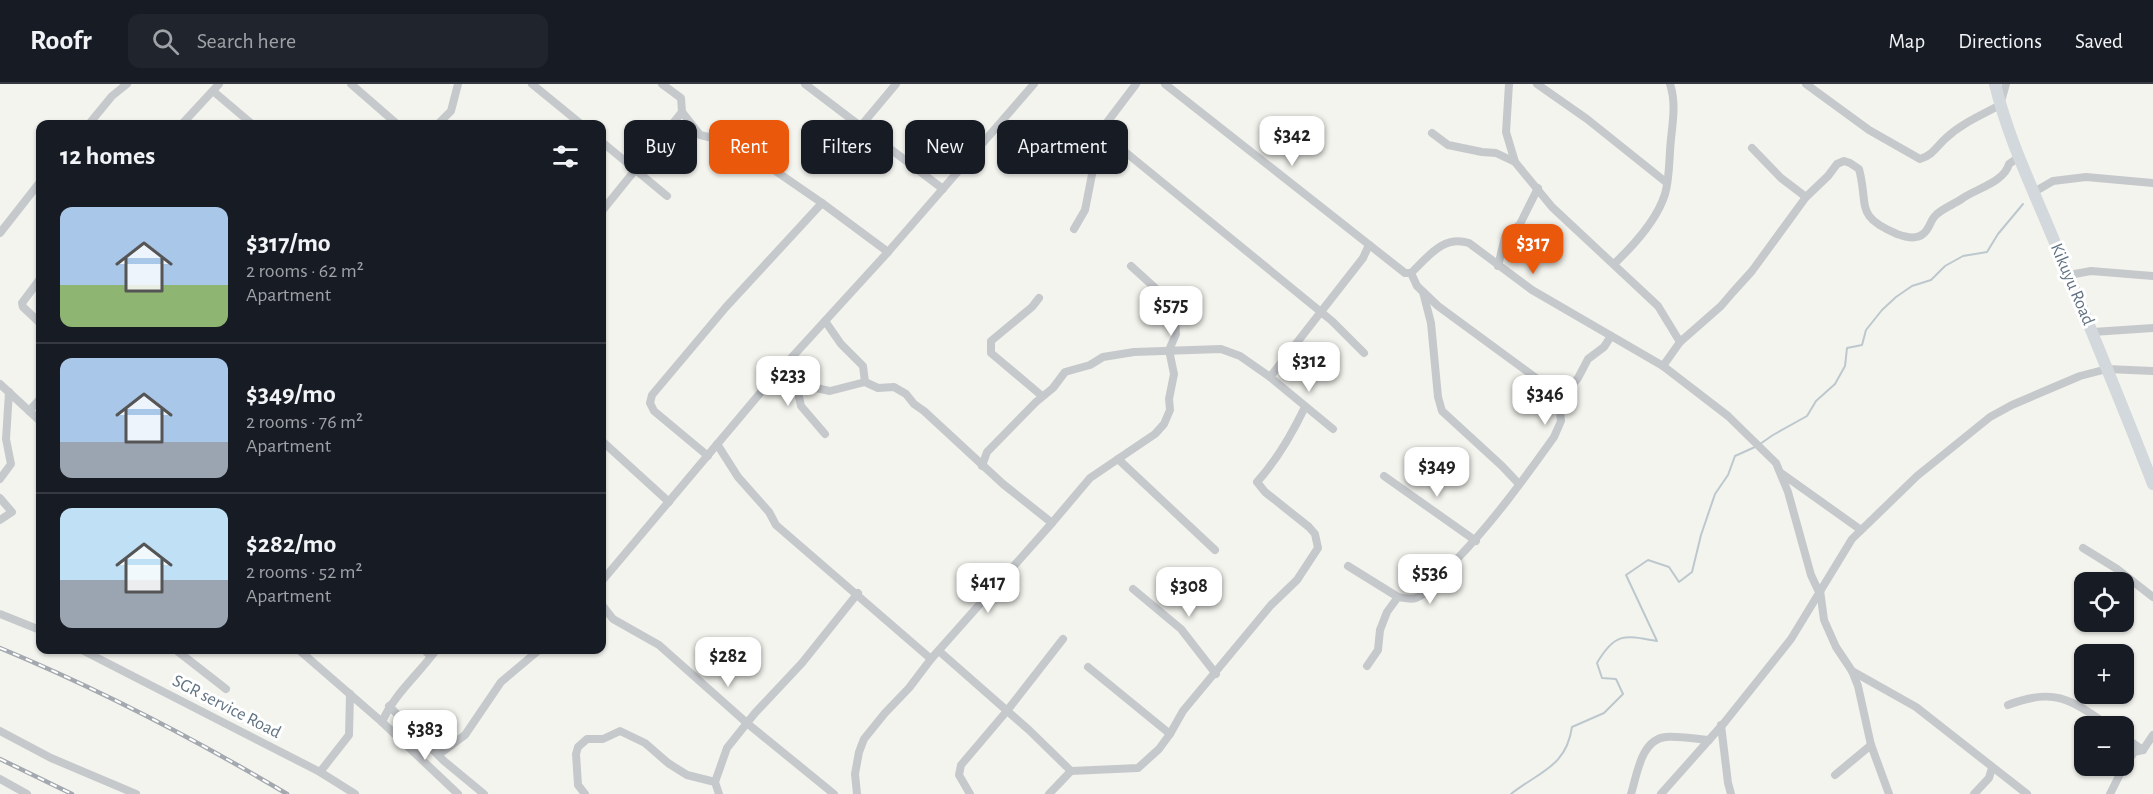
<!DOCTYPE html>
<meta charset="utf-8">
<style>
body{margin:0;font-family:"Alegreya Sans",sans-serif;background:#20242c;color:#f1f3f6;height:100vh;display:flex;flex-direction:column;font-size:22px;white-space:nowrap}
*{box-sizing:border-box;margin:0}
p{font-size:20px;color:#9ea1a6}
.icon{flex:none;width:33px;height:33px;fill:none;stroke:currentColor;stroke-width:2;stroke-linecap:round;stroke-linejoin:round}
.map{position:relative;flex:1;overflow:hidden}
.sheet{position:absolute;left:36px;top:36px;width:570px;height:534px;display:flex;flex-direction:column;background:#171b24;border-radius:12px;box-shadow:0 2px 4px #0004}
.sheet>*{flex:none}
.guide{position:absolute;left:624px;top:36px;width:570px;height:54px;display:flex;gap:12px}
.controls{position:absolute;left:2074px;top:488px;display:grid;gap:12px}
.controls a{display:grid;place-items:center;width:60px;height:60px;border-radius:12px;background:#171b24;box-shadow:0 2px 4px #0004;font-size:30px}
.price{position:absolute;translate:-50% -51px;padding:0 14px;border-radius:12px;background:#fff;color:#222;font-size:20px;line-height:39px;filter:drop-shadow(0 2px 3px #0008)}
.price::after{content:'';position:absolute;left:50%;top:36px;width:18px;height:14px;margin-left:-9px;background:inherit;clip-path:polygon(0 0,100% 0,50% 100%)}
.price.selected{background:#ea580c;color:#fff}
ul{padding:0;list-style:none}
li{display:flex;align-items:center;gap:18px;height:150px;padding:0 24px}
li+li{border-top:2px solid #363941}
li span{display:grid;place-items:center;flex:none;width:168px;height:120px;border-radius:12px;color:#555}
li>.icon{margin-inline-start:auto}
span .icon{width:72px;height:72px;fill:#fffc;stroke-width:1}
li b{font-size:26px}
h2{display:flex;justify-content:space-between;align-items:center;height:72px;padding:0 24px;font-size:26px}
.pill{padding:0 21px;border-radius:12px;background:#171b24;box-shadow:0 2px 4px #0004;font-size:21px;line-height:54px}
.pill.selected{background:#ea580c;color:#fff}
header{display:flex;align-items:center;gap:36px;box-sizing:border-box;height:84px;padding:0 30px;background:#171b24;border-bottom:2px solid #363941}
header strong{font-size:28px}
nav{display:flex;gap:33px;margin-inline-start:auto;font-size:21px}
.search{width:420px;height:54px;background:#20242c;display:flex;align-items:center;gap:15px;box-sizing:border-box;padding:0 21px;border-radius:12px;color:#9ea1a6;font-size:22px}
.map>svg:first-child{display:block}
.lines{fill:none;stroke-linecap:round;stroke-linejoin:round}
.stream{stroke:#bcc8cd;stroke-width:2}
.minor{stroke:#c6c9cc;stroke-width:8}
.secondary{stroke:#d2d8dc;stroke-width:12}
.rail-casing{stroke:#a3a9af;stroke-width:4.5}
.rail{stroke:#fff;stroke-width:2;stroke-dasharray:7;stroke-linecap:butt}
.labels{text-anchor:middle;stroke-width:6;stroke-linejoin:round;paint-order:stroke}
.street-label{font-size:18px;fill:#617383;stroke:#fff}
</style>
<header>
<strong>Roofr</strong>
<div class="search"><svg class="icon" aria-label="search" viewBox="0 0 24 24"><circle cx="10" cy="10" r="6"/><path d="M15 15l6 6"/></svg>Search here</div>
<nav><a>Map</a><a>Directions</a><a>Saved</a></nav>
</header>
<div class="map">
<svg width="2153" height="710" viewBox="0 0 2153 710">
<rect width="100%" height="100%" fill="#f4f4ef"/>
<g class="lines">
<g class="stream">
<polyline points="1760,360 1773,351 1807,332 1816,317 1835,300 1845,282 1847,264 1862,261 1866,246 1882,226 1896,213 1912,202 1931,196 1945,182 1963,172 1987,168 1998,150 2023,120"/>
<path d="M1511,710c29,-23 55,-27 61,-67l32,-14 19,-19 -7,-15 -14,-1 -5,-15c18,-31 28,-28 60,-22l-31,-66 22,-15 21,7 10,15 13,-10 9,-37 14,-41 13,-19 7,-19 20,-9"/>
</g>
<g class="minor">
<polyline points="351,0 397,40"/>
<polyline points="532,0 581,40"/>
<polyline points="662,0 681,14 682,28 700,51 735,59 822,119 888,168"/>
<polyline points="805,0 943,105"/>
<polyline points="1165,0 1405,189 1411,189"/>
<polyline points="1509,0 1506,48 1515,78"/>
<polyline points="1537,0 1587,35 1667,99"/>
<path d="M1806,0l63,46 51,29c13,-4 17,-13 26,-21 16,-15 36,-23 54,-33l6,-21"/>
<polyline points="213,7 252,40"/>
<polyline points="89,40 112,12 127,0"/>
<polyline points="182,40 219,0"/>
<polyline points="438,40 451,27 458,0"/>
<polyline points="860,43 896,0"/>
<polyline points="1102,49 1332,237 1364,269"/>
<polyline points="1432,49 1448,61 1482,68 1496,69 1515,78 1552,123 1658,222 1680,258 1663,282 1728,332 1776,379 1788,408 1811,491 1819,508"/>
<polyline points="602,58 667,112"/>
<polyline points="1752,64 1781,94 1806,113"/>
<polyline points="2034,108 2053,97 2086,93 2153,99"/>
<polyline points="602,127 682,28"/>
<polyline points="1074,145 1085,126 1098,60 1105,41 1136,0"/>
<polyline points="0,149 40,98"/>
<path d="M1614,180c19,-18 43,-44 51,-70 5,-17 4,-38 6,-55 2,-19 5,-37 -1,-55"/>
<polyline points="1131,182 1164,212 1174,226 1176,250 1169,266 1174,290 1169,315 1170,326 1164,340 1155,350 1118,375 1215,466"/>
<polyline points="1498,182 1505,153 1520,140 1538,104"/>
<path d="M1411,189c18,-17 32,-38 58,-30l63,47 131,76"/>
<polyline points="1411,189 1417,202 1438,222 1547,302 1559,318"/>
<polyline points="2069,191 2091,187 2153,192"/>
<polyline points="40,195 22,219 23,223 40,239"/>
<polyline points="1423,208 1431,239 1438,313 1442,327 1502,382 1519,400"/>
<polyline points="1039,214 1032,223 991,257 991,269 1042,312"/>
<polyline points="825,237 841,260 863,282 865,298"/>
<polyline points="2093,248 2153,244"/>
<path d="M1680,258l41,-36 12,-14 19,-21 54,-74 22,-21 9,-12 7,-3 6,2 9,6c10,37 -5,47 38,65 8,3 19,6 26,0 7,-5 7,-14 13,-19 7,-7 19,-11 27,-17 15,-10 41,-16 46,-34l10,-7"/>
<polyline points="791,275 801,322 825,350"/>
<polyline points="1270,293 1333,345"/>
<polyline points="0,300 40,337"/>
<polyline points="799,305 816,304 830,307 865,298 878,304 894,303 906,310 914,320 924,327 1003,400 1052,439 931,575 909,604 885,629 864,655 859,668 855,690 857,710"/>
<polyline points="29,327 40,315"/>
<polyline points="602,357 669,418"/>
<polyline points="717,360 738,393 769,428 776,441 931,575"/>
<polyline points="708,372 654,327 650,319 652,311 726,223 822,119"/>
<polyline points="982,382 987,368 1036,318 1053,304 1065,288 1090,281 1103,273 1134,268 1221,265 1240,272 1270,293 1363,174 1369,161"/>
<polyline points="1781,389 1861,446"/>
<polyline points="1384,392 1476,457"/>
<polyline points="0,395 11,380 6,355 9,308"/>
<polyline points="0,414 12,428 0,436"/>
<polyline points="1052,439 1090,394 1118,375"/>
<polyline points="2083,464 2117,485 2153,513"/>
<polyline points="1348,482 1398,513"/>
<polyline points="602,497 772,295 888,168 1034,0"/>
<polyline points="1133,505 1181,545 1216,590"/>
<polyline points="1820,506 1824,536 1836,563 1852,587 1858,602 1871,661 1889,710"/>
<polyline points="602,521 613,535 659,561 748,640 834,710"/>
<polyline points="0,530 40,546"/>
<polyline points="82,566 320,688 355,710"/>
<polyline points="176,566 226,605"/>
<polyline points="299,566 382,638 458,710"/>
<polyline points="424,566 431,572"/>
<polyline points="939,567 1029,646 1071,687"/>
<path d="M1367,582l11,-16 2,-20 7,-18 11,-15c6,1 13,3 18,1 19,-8 27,-24 40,-38 37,-38 68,-81 98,-123l7,-16 -2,-19 19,-24 10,-19 16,-12 7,-11"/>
<polyline points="1852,587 1916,623 2027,710"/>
<path d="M2008,621c46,-18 62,-6 101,21"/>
<polyline points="389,622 444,677 484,710"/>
<path d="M382,638c12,-28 37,-48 54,-72"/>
<polyline points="1721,641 1728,699 1731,710"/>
<polyline points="0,647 51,674 136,710"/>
<path d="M1170,650l13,-23 88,-106 26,-25 21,-32 -3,-14 -6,-7 -44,-35 -8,-10c20,-22 35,-48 48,-75"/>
<polyline points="2124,653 2143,666 2153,651"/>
<polyline points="438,671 465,651 501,598 539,566"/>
<polyline points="320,688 349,651 350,610"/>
<polyline points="1835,691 1871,661"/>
<polyline points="0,695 27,710"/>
<polyline points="585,710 578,701 576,670 578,663 587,655 603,655 620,647 645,659 668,679 687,691 715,698"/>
<polyline points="719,710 715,698 727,664 755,629 802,579 858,509"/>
<polyline points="970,710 959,691 961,681 1006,628 1063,555"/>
<polyline points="1049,710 1071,687 1138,684 1159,665 1170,650 1088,583"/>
<path d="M1631,710c6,-19 10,-55 35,-57 14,-1 29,2 43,3"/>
<polyline points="1661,710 1724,639 1791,555 1852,455 1917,392 1990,333 2012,321 2080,292 2107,285 2153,287"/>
<polyline points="1974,710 1989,694 1992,684"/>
<polyline points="2110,710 2121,688 2134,668 2143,666"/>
</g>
<path class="secondary" d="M1995,0c13,54 37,103 58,154 34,82 68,163 100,246"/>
<defs>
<g id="rail">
<path d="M0,564c99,41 195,91 287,146"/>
<polyline points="0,675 72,710"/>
</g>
</defs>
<use href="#rail" class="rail-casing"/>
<use href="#rail" class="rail"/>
</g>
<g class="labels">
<g class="street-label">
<text transform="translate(2073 200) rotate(67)" y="6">Kikuyu Road</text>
<text transform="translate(227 622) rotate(27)" y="6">SGR service Road</text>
</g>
</g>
</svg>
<div class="controls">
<a><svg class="icon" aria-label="locate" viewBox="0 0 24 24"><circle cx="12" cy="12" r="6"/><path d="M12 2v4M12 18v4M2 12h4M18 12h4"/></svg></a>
<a>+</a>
<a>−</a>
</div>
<b class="price" style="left:1292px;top:83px">$342</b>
<b class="price selected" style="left:1533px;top:191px">$317</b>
<b class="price" style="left:1171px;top:253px">$575</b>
<b class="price" style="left:1309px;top:309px">$312</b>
<b class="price" style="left:788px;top:323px">$233</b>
<b class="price" style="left:1545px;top:342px">$346</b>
<b class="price" style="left:1437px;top:414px">$349</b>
<b class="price" style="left:1430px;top:521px">$536</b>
<b class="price" style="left:988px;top:530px">$417</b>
<b class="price" style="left:1189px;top:534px">$308</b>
<b class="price" style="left:728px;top:604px">$282</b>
<b class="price" style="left:425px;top:677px">$383</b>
<div class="guide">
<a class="pill">Buy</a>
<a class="pill selected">Rent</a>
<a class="pill">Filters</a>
<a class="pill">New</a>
<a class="pill">Apartment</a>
</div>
<section class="sheet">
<h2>12 homes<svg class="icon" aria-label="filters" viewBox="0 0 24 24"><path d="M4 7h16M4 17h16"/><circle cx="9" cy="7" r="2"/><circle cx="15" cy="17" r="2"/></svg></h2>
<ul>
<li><span style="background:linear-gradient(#a9c7e8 65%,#8fb573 0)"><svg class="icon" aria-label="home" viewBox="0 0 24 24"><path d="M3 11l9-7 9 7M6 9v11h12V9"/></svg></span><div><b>$317/mo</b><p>2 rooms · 62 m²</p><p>Apartment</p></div></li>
<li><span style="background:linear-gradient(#a9c7e8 70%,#9aa5b1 0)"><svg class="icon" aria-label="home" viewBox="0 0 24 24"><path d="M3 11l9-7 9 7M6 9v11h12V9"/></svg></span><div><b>$349/mo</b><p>2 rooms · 76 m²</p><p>Apartment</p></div></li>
<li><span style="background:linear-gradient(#bfe0f5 60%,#9aa5b1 0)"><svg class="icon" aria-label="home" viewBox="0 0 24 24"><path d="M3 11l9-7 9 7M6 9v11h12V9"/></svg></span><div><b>$282/mo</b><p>2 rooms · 52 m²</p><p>Apartment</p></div></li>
</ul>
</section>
</div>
